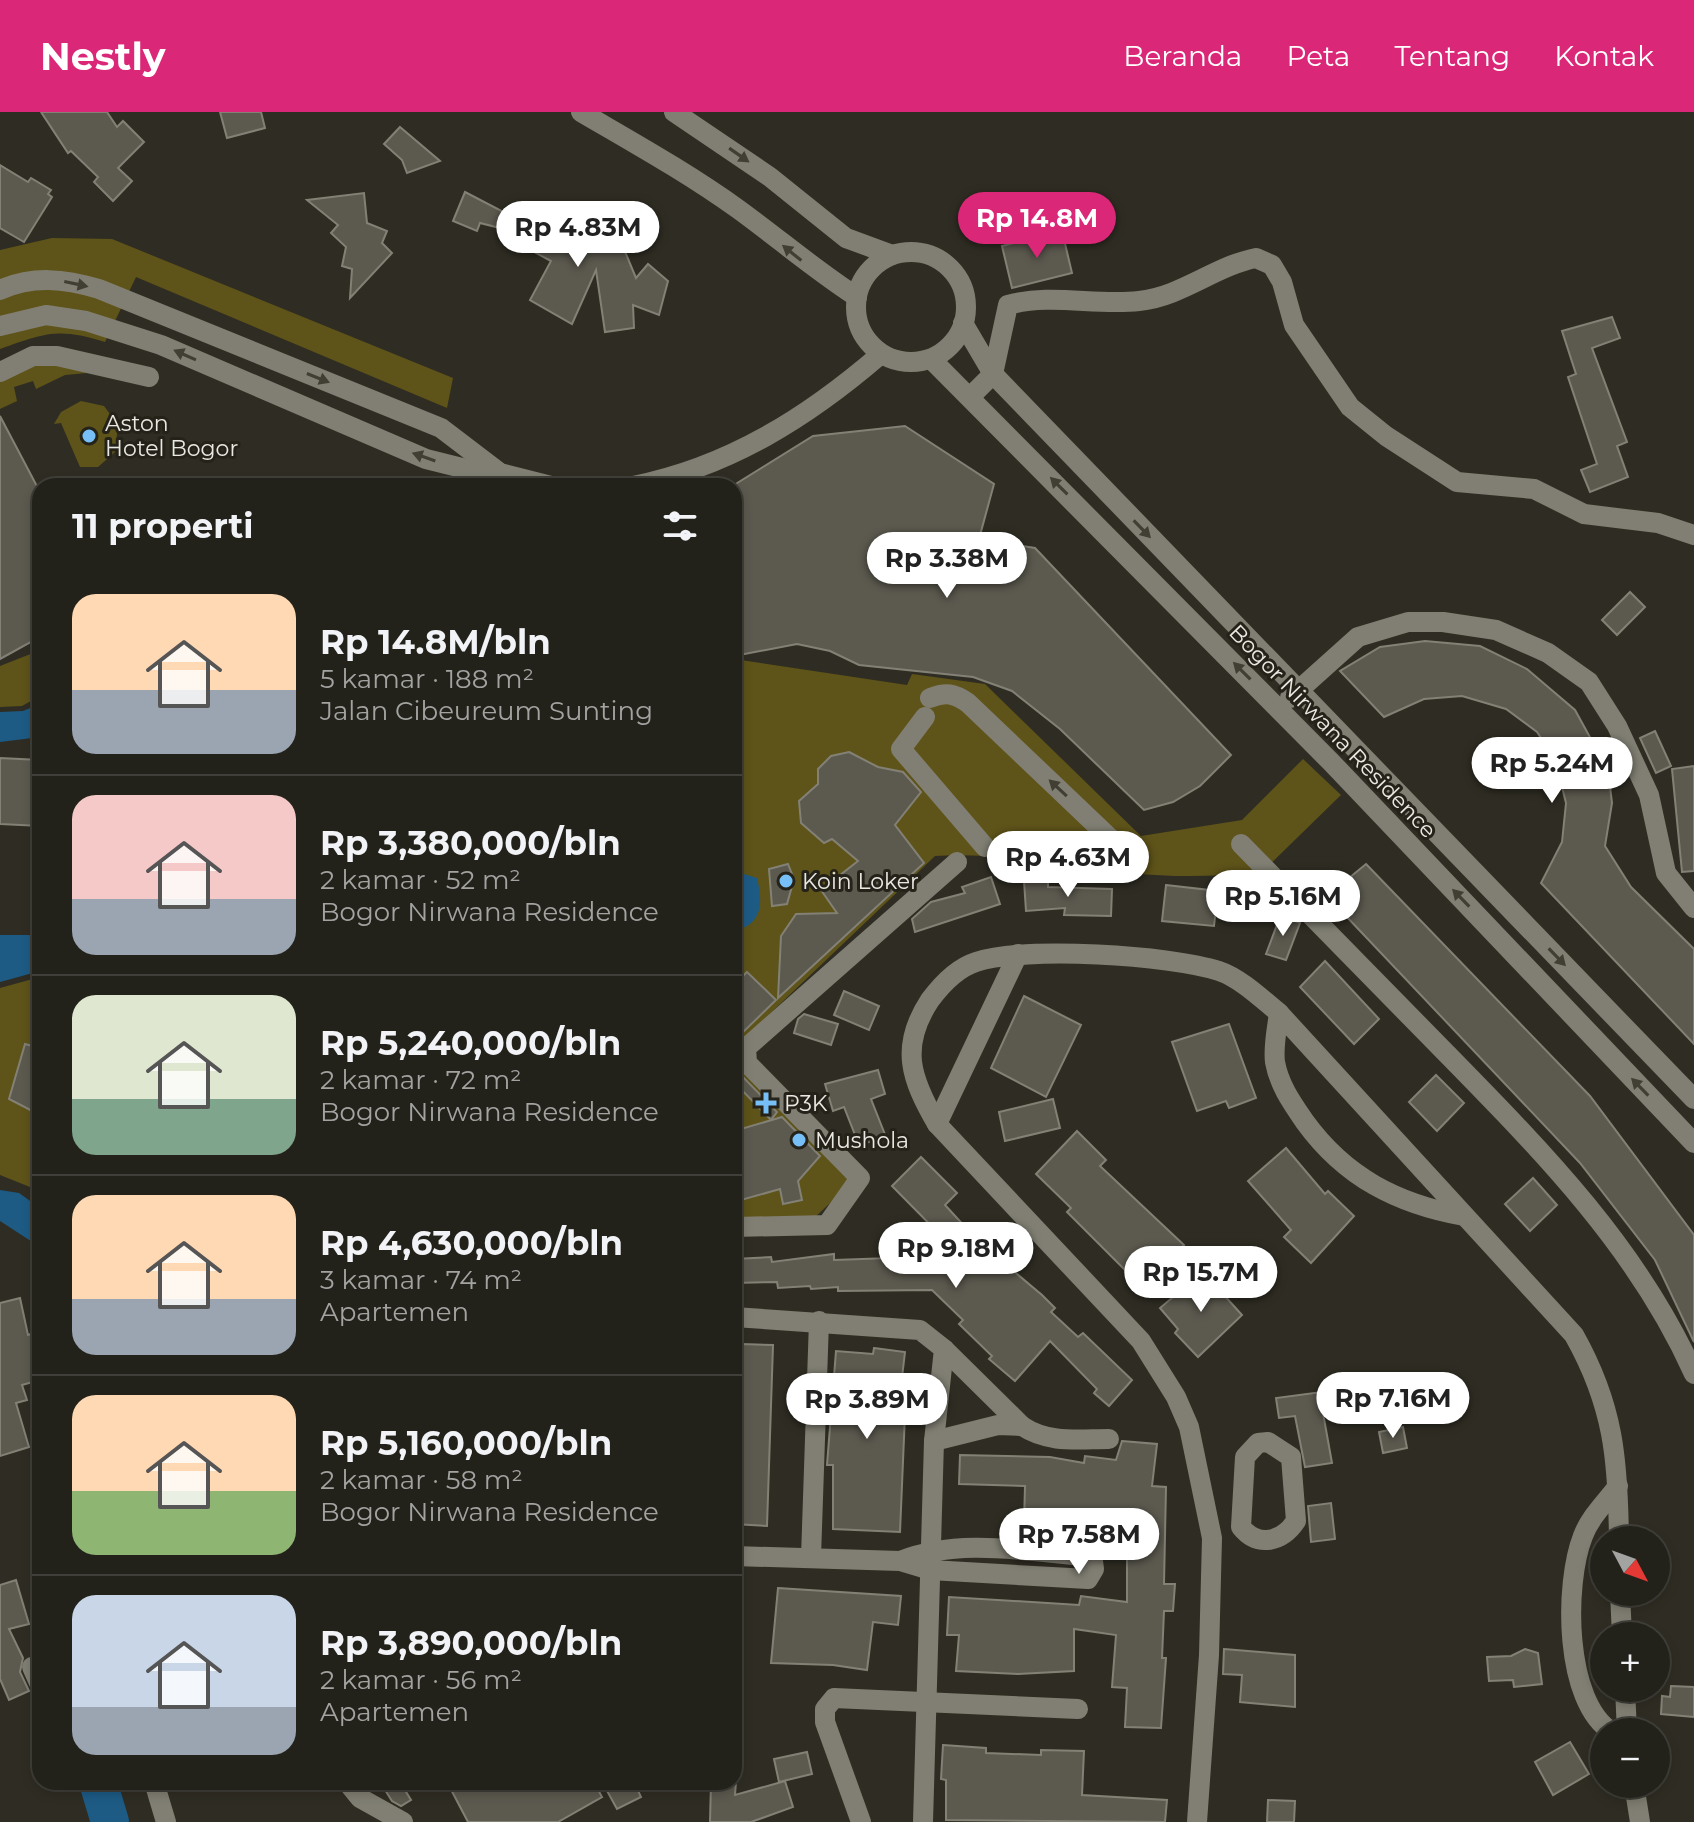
<!DOCTYPE html>
<html lang="id">
<meta charset="utf-8">
<style>
body{margin:0;font-family:Montserrat,sans-serif;background:#2f2f27;color:#f1f3f6;height:100vh;display:flex;flex-direction:column;font-size:30px;white-space:nowrap}
*{box-sizing:border-box;margin:0}
p{font-size:26px;color:#a3a4a2}
.icon{flex:none;width:44px;height:44px;fill:none;stroke:currentColor;stroke-width:2;stroke-linecap:round;stroke-linejoin:round}
.map{position:relative;flex:1;overflow:hidden}
.side{position:absolute;left:32px;top:366px;width:710px;height:1312px;display:flex;flex-direction:column;background:#23221a;border-radius:24px;box-shadow:0 4px 12px #0003,0 0 0 2px #403f39}
.side>*{flex:none}
.needle{width:52px;rotate:131deg}
.fabs{position:absolute;left:1590px;top:1414px;display:grid;gap:16px}
.fabs a{display:grid;place-items:center;width:80px;height:80px;border-radius:50%;background:#23221a;box-shadow:0 4px 12px #0003,0 0 0 2px #403f39;font-size:40px}
.price{position:absolute;translate:-50% -68px;padding:0 18px;border-radius:28px;background:#fff;color:#222;font-size:26px;line-height:52px;filter:drop-shadow(0 2px 4px #0008)}
.price::after{content:'';position:absolute;left:50%;top:48px;width:24px;height:18px;margin-left:-12px;background:inherit;clip-path:polygon(0 0,100% 0,50% 100%)}
.price.active{background:#db2777;color:#fff}
ul{padding:0;list-style:none}
li{display:flex;align-items:center;gap:24px;height:200px;padding:0 40px}
li+li{border-top:2px solid #403f39}
li span{display:grid;place-items:center;flex:none;width:224px;height:160px;border-radius:24px;color:#555}
li>.icon{margin-inline-start:auto}
span .icon{width:96px;height:96px;fill:#fffc;stroke-width:1}
li b{font-size:34px}
h2{display:flex;justify-content:space-between;align-items:center;height:96px;padding:0 40px;font-size:34px}
header{display:flex;align-items:center;gap:48px;box-sizing:border-box;height:112px;padding:0 40px;background:#db2777;color:#fff}
header strong{font-size:38px}
nav{display:flex;gap:44px;margin-inline-start:auto;font-size:28px}
.map>svg:first-child{display:block}
.green{fill:#5e5319}
.water{fill:#1d5b85}
.lines{fill:none;stroke-linecap:round;stroke-linejoin:round}
.river{stroke:#1d5b85;stroke-width:38}
.building{fill:#5c5a4f;stroke:#838175;stroke-width:2}
.minor{stroke:#817f73;stroke-width:20}
.oneway{fill:#413f34}
.poi-dot{fill:#77bff7;stroke:#252319;stroke-width:3}
.labels{text-anchor:middle;stroke-width:6;stroke-linejoin:round;paint-order:stroke}
.poi-label{font-size:22px;fill:#eae8e2;stroke:#252319;text-anchor:start}
.street-label{font-size:22px;fill:#eae8e2;stroke:#252319}
</style>
<header>
<strong>Nestly</strong>
<nav><a>Beranda</a><a>Peta</a><a>Tentang</a><a>Kontak</a></nav>
</header>
<div class="map">
<svg width="1694" height="1710" viewBox="0 0 1694 1710">
<rect width="100%" height="100%" fill="#2f2d23"/>
<g class="green">
<path d="M52,126l60,1 341,139 -6,30 -311,-131 -31,65c-46,-15 -61,-9 -105,7v-99z"/>
<polygon points="46,246 98,260 65,263 36,277 33,269 14,275 17,289 0,297 0,266"/>
<polygon points="81,289 104,294 118,313 115,340 98,355 80,355 61,311 54,312 61,300"/>
<polygon points="33,541 40,550 40,584 22,594 0,595 0,554"/>
<path d="M734,547l173,26 5,-11 73,10 156,152 101,-16 61,-61 38,36 -80,78c-43,3 -86,5 -129,0 -66,-6 -130,-21 -197,-17l-201,192z"/>
<polygon points="40,865 40,1079 0,1063 0,876"/>
<polygon points="734,940 855,1068 814,1106 734,1107"/>
</g>
<g class="water">
<polygon points="40,592 40,625 0,630 0,600 23,599"/>
<path d="M734,759l23,7c6,25 6,46 -23,53z"/>
<polygon points="0,823 40,823 40,859 0,870"/>
<polygon points="0,1078 19,1081 40,1096 40,1135 0,1109"/>
</g>
<g class="lines">
<polyline class="river" points="98,1670 110,1710"/>
</g>
<g class="building">
<polygon points="41,0 107,0 117,15 123,9 144,30 118,56 132,69 113,89 94,70 98,65 71,39 68,41"/>
<polygon points="220,0 261,0 265,16 227,26"/>
<polygon points="400,15 440,49 407,61 402,48 384,32"/>
<polygon points="0,53 28,70 31,66 51,78 48,82 52,85 24,130 0,116"/>
<polygon points="465,80 578,139 600,111 619,125 636,166 648,152 668,169 659,203 633,193 634,216 605,220 596,158 572,212 530,188 551,149 525,135 531,124 480,111 477,119 453,109"/>
<polygon points="364,81 367,111 387,119 382,131 392,141 350,186 352,157 342,154 346,135 331,121 338,113 307,88"/>
<polygon points="1062,119 1072,161 1012,176 1002,134"/>
<polygon points="1612,205 1620,226 1592,236 1627,330 1617,334 1628,365 1590,380 1581,358 1597,352 1568,265 1576,262 1562,219"/>
<polygon points="0,304 40,380 40,525 0,547"/>
<polygon points="905,314 994,372 979,427 1035,436 1231,643 1200,674 1173,690 1144,698 1060,617 1012,579 973,565 859,553 830,539 797,532 734,544 734,373 813,324"/>
<polygon points="1630,480 1645,495 1617,523 1602,508"/>
<polygon points="1425,529 1480,534 1527,557 1575,598 1608,658 1612,691 1605,734 1631,775 1694,837 1694,932 1541,771 1562,730 1566,691 1555,647 1537,620 1506,597 1462,584 1424,587 1384,605 1340,559 1380,535"/>
<polygon points="1655,619 1671,654 1656,661 1640,626"/>
<polygon points="849,640 878,655 903,660 921,680 895,713 924,751 778,886 781,824 796,802 837,801 821,778 858,749 832,727 824,731 801,711 799,689 818,672 818,657 831,644"/>
<polygon points="0,646 40,648 40,714 0,712"/>
<polygon points="1694,654 1694,759 1682,760 1672,657"/>
<polygon points="788,752 794,767 787,792 772,794 769,757"/>
<polygon points="1366,752 1590,984 1694,1123 1694,1230 1655,1148 1580,1051 1327,784"/>
<polygon points="991,765 1000,792 915,820 912,807 931,790 965,781 962,775"/>
<polygon points="1048,767 1048,775 1112,777 1111,804 1064,803 1065,796 1026,799 1024,769"/>
<polygon points="1166,773 1218,779 1214,814 1162,809"/>
<polygon points="1281,802 1300,811 1286,848 1266,842"/>
<polygon points="1325,849 1379,907 1354,932 1300,875"/>
<polygon points="747,860 776,888 734,929 734,873"/>
<polygon points="844,879 879,894 869,918 834,903"/>
<polygon points="1024,884 1081,913 1046,985 991,956"/>
<polygon points="804,902 838,912 831,933 794,921 798,907"/>
<polygon points="1229,912 1256,986 1229,996 1226,989 1197,999 1172,930"/>
<polygon points="25,932 40,936 40,1003 9,987"/>
<polygon points="734,951 738,960 777,1000 771,1008 734,970"/>
<polygon points="878,958 885,982 871,987 886,1025 859,1033 844,995 833,999 825,972"/>
<polygon points="1436,963 1464,991 1437,1019 1409,990"/>
<polygon points="1053,987 1060,1016 1005,1029 999,1000"/>
<polygon points="782,1005 820,1044 798,1069 802,1088 783,1092 780,1077 734,1090 734,1019"/>
<polygon points="1077,1019 1106,1048 1100,1054 1184,1133 1142,1175 1067,1100 1071,1096 1036,1062"/>
<polygon points="1286,1036 1325,1082 1328,1079 1354,1104 1311,1151 1284,1125 1291,1118 1248,1069"/>
<polygon points="921,1045 957,1081 945,1093 979,1130 1042,1183 1055,1196 1051,1200 1078,1225 1083,1221 1132,1268 1109,1294 1094,1281 1097,1277 1050,1229 1015,1269 989,1247 992,1244 959,1212 963,1208 932,1178 838,1179 838,1175 811,1177 810,1174 778,1176 777,1170 734,1171 734,1147 771,1145 772,1150 834,1142 834,1148 890,1146 891,1153 968,1151 892,1074"/>
<polygon points="1533,1066 1557,1093 1530,1119 1505,1092"/>
<polygon points="1203,1160 1242,1203 1198,1245 1175,1221 1178,1217 1160,1196"/>
<polygon points="20,1186 28,1223 40,1219 40,1268 22,1273 27,1288 16,1291 29,1335 0,1344 0,1191"/>
<polygon points="742,1232 773,1233 767,1414 734,1412 734,1331 741,1290 734,1291 734,1269 740,1269"/>
<polygon points="874,1236 905,1240 901,1274 901,1303 905,1302 900,1420 833,1417 833,1353 827,1353 836,1239 873,1242"/>
<polygon points="1329,1279 1332,1300 1323,1301 1332,1351 1305,1355 1295,1304 1279,1306 1276,1286"/>
<polygon points="1403,1315 1407,1336 1383,1341 1379,1320"/>
<polygon points="1122,1329 1157,1332 1152,1374 1166,1375 1164,1472 1175,1472 1173,1499 1164,1499 1162,1546 1166,1546 1161,1616 1125,1615 1127,1576 1112,1575 1116,1523 1074,1517 1074,1559 1018,1562 956,1559 959,1523 947,1523 949,1485 1079,1493 1081,1484 1127,1490 1127,1415 1024,1410 1025,1374 959,1372 960,1343 1050,1345 1084,1351 1085,1344 1116,1348"/>
<polygon points="1331,1391 1335,1427 1311,1430 1308,1394"/>
<polygon points="16,1468 29,1512 9,1517 23,1546 20,1560 29,1579 9,1588 0,1567 0,1473"/>
<polygon points="778,1476 901,1484 898,1513 873,1510 867,1558 833,1553 771,1551"/>
<polygon points="1224,1537 1295,1543 1295,1595 1240,1590 1242,1563 1223,1562"/>
<polygon points="1525,1537 1538,1541 1542,1572 1514,1575 1513,1568 1489,1569 1487,1545 1511,1544"/>
<polygon points="1671,1574 1694,1575 1694,1605 1661,1602 1662,1584 1670,1585"/>
<polygon points="1570,1630 1589,1662 1553,1683 1535,1650"/>
<polygon points="943,1633 986,1636 986,1641 1041,1643 1041,1638 1084,1639 1082,1683 1167,1688 1165,1710 946,1708 946,1668 941,1667"/>
<polygon points="807,1640 812,1662 779,1670 774,1647"/>
<polygon points="785,1669 793,1695 751,1710 710,1710 711,1670 736,1670 735,1683"/>
<polygon points="380,1670 400,1670 411,1688 401,1694 392,1689"/>
<polygon points="447,1670 594,1670 602,1685 558,1710 468,1710"/>
<polygon points="620,1670 634,1670 641,1685 617,1697 606,1677"/>
<polygon points="1268,1688 1295,1689 1294,1710 1267,1710"/>
</g>
<g class="lines">
<g class="minor">
<path d="M581,0c53,31 107,61 157,97 40,29 77,61 119,88"/>
<polyline points="674,0 770,65 846,126 892,143"/>
<circle cx="911" cy="195" r="55"/>
<path d="M0,178c33,-15 65,-11 99,-1l342,139 59,45 51,13"/>
<polyline points="963,211 993,262 1694,987"/>
<polyline points="0,214 46,203 86,209 161,233 426,347 486,362 500,361"/>
<polyline points="931,247 1331,650 1694,1031"/>
<polyline points="0,260 33,244 57,244 149,265"/>
<path d="M971,284l22,-22 15,-69c43,-12 87,1 131,-4 42,-4 76,-35 117,-43l16,7 10,17 12,43 56,82 36,29 71,46 77,7 50,25 74,9 36,12"/>
<path d="M633,374c96,-19 175,-69 248,-132"/>
<path d="M930,586c16,-6 24,-5 38,5l146,139"/>
<polyline points="1290,586 1358,525 1408,510 1443,510 1496,518 1548,541 1589,570 1617,614 1649,683 1666,761 1694,796"/>
<polyline points="925,605 901,637 985,735"/>
<path d="M1241,732c68,69 136,139 205,209 95,97 192,195 248,321"/>
<path d="M1279,901c-2,16 -6,33 -4,49 4,23 17,41 30,60 40,55 92,82 159,94"/>
<polyline points="937,1012 1018,842"/>
<polyline points="734,1115 827,1113 860,1066 747,951 746,936 957,750"/>
<polyline points="734,1205 920,1218 944,1237 934,1329 923,1710"/>
<path d="M1022,1314c27,18 57,13 87,13"/>
<polyline points="934,1329 998,1313 1022,1314 944,1237"/>
<path d="M1268,1330l23,15 5,64c-14,21 -38,27 -55,6l4,-70 13,-14z"/>
<path d="M734,1444l166,5 30,9 158,9 6,-10 -1,-8 -9,-5c-61,-5 -125,-18 -184,5"/>
<polyline points="811,1445 819,1209"/>
<polyline points="1620,1480 1622,1524"/>
<polyline points="32,1555 40,1573"/>
<polyline points="1625,1576 1627,1620"/>
<path d="M1612,1620c-48,-30 -48,-148 -29,-196 7,-19 23,-34 35,-50"/>
<polyline points="154,1670 166,1710"/>
<polyline points="347,1670 360,1686 403,1710"/>
<polyline points="1634,1672 1640,1710"/>
<polyline points="861,1710 825,1610 825,1597 834,1586 1078,1597"/>
<path d="M1197,1710l12,-167 3,-117 -23,-111 -13,-30 -35,-56 -204,-217c-26,-45 -38,-77 -7,-124 12,-16 27,-32 46,-38 50,-16 193,-7 243,9 21,7 43,28 60,42l295,322c40,71 44,125 45,205"/>
</g>
</g>
<defs><path id="oneway-solid" d="M-6-.8H1V-3.2L6.5 0L1 3.2V.8H-6Z" transform="scale(2)"/></defs>
<g class="oneway">
<use href="#oneway-solid" transform="translate(739 43) rotate(35)"/>
<use href="#oneway-solid" transform="translate(792 141) rotate(-141)"/>
<use href="#oneway-solid" transform="translate(76 172) rotate(12)"/>
<use href="#oneway-solid" transform="translate(185 243) rotate(-156)"/>
<use href="#oneway-solid" transform="translate(318 266) rotate(22)"/>
<use href="#oneway-solid" transform="translate(424 345) rotate(-161)"/>
<use href="#oneway-solid" transform="translate(1059 374) rotate(-135)"/>
<use href="#oneway-solid" transform="translate(1142 417) rotate(46)"/>
<use href="#oneway-solid" transform="translate(1242 559) rotate(-135)"/>
<use href="#oneway-solid" transform="translate(1058 676) rotate(-137)"/>
<use href="#oneway-solid" transform="translate(1461 786) rotate(-134)"/>
<use href="#oneway-solid" transform="translate(1557 845) rotate(46)"/>
<use href="#oneway-solid" transform="translate(1640 975) rotate(-134)"/>
</g>
<g class="poi-dot">
<circle cx="89" cy="324" r="8"/>
<circle cx="786" cy="769" r="8"/>
<path d="M762 979h8v8h8v8h-8v8h-8v-8h-8v-8h8z"/>
<circle cx="799" cy="1028" r="8"/>
</g>
<g class="labels">
<g class="poi-label">
<text x="105" y="319">Aston<tspan x="105" dy="25">Hotel Bogor</tspan></text>
<text x="802" y="777">Koin Loker</text>
<text x="784" y="999">P3K</text>
<text x="815" y="1036">Mushola</text>
</g>
<g class="street-label">
<text transform="translate(1333 619) rotate(46)" y="8">Bogor Nirwana Residence</text>
</g>
</g>
</svg>
<div class="fabs">
<a><svg class="needle" viewBox="-14 -14 28 28"><path d="M0-13l5 13h-10z" fill="#e53935"/><path d="M0 13l5-13h-10z" fill="#a3a4a2"/></svg></a>
<a>+</a>
<a>−</a>
</div>
<b class="price active" style="left:1037px;top:148px">Rp 14.8M</b>
<b class="price" style="left:578px;top:157px">Rp 4.83M</b>
<b class="price" style="left:947px;top:488px">Rp 3.38M</b>
<b class="price" style="left:1552px;top:693px">Rp 5.24M</b>
<b class="price" style="left:1068px;top:787px">Rp 4.63M</b>
<b class="price" style="left:1283px;top:826px">Rp 5.16M</b>
<b class="price" style="left:956px;top:1178px">Rp 9.18M</b>
<b class="price" style="left:1201px;top:1202px">Rp 15.7M</b>
<b class="price" style="left:1393px;top:1328px">Rp 7.16M</b>
<b class="price" style="left:867px;top:1329px">Rp 3.89M</b>
<b class="price" style="left:1079px;top:1464px">Rp 7.58M</b>
<section class="side">
<h2>11 properti<svg class="icon" aria-label="filters" viewBox="0 0 24 24"><path d="M4 7h16M4 17h16"/><circle cx="9" cy="7" r="2"/><circle cx="15" cy="17" r="2"/></svg></h2>
<ul>
<li><span style="background:linear-gradient(#ffd9b3 60%,#9aa5b1 0)"><svg class="icon" aria-label="home" viewBox="0 0 24 24"><path d="M3 11l9-7 9 7M6 9v11h12V9"/></svg></span><div><b>Rp 14.8M/bln</b><p>5 kamar · 188 m²</p><p>Jalan Cibeureum Sunting</p></div></li>
<li><span style="background:linear-gradient(#f6c9c9 65%,#9aa5b1 0)"><svg class="icon" aria-label="home" viewBox="0 0 24 24"><path d="M3 11l9-7 9 7M6 9v11h12V9"/></svg></span><div><b>Rp 3,380,000/bln</b><p>2 kamar · 52 m²</p><p>Bogor Nirwana Residence</p></div></li>
<li><span style="background:linear-gradient(#dfe7d0 65%,#7fa58c 0)"><svg class="icon" aria-label="home" viewBox="0 0 24 24"><path d="M3 11l9-7 9 7M6 9v11h12V9"/></svg></span><div><b>Rp 5,240,000/bln</b><p>2 kamar · 72 m²</p><p>Bogor Nirwana Residence</p></div></li>
<li><span style="background:linear-gradient(#ffd9b3 65%,#9aa5b1 0)"><svg class="icon" aria-label="home" viewBox="0 0 24 24"><path d="M3 11l9-7 9 7M6 9v11h12V9"/></svg></span><div><b>Rp 4,630,000/bln</b><p>3 kamar · 74 m²</p><p>Apartemen</p></div></li>
<li><span style="background:linear-gradient(#ffd9b3 60%,#8fb573 0)"><svg class="icon" aria-label="home" viewBox="0 0 24 24"><path d="M3 11l9-7 9 7M6 9v11h12V9"/></svg></span><div><b>Rp 5,160,000/bln</b><p>2 kamar · 58 m²</p><p>Bogor Nirwana Residence</p></div></li>
<li><span style="background:linear-gradient(#c9d6e8 70%,#9aa5b1 0)"><svg class="icon" aria-label="home" viewBox="0 0 24 24"><path d="M3 11l9-7 9 7M6 9v11h12V9"/></svg></span><div><b>Rp 3,890,000/bln</b><p>2 kamar · 56 m²</p><p>Apartemen</p></div></li>
</ul>
</section>
</div>
